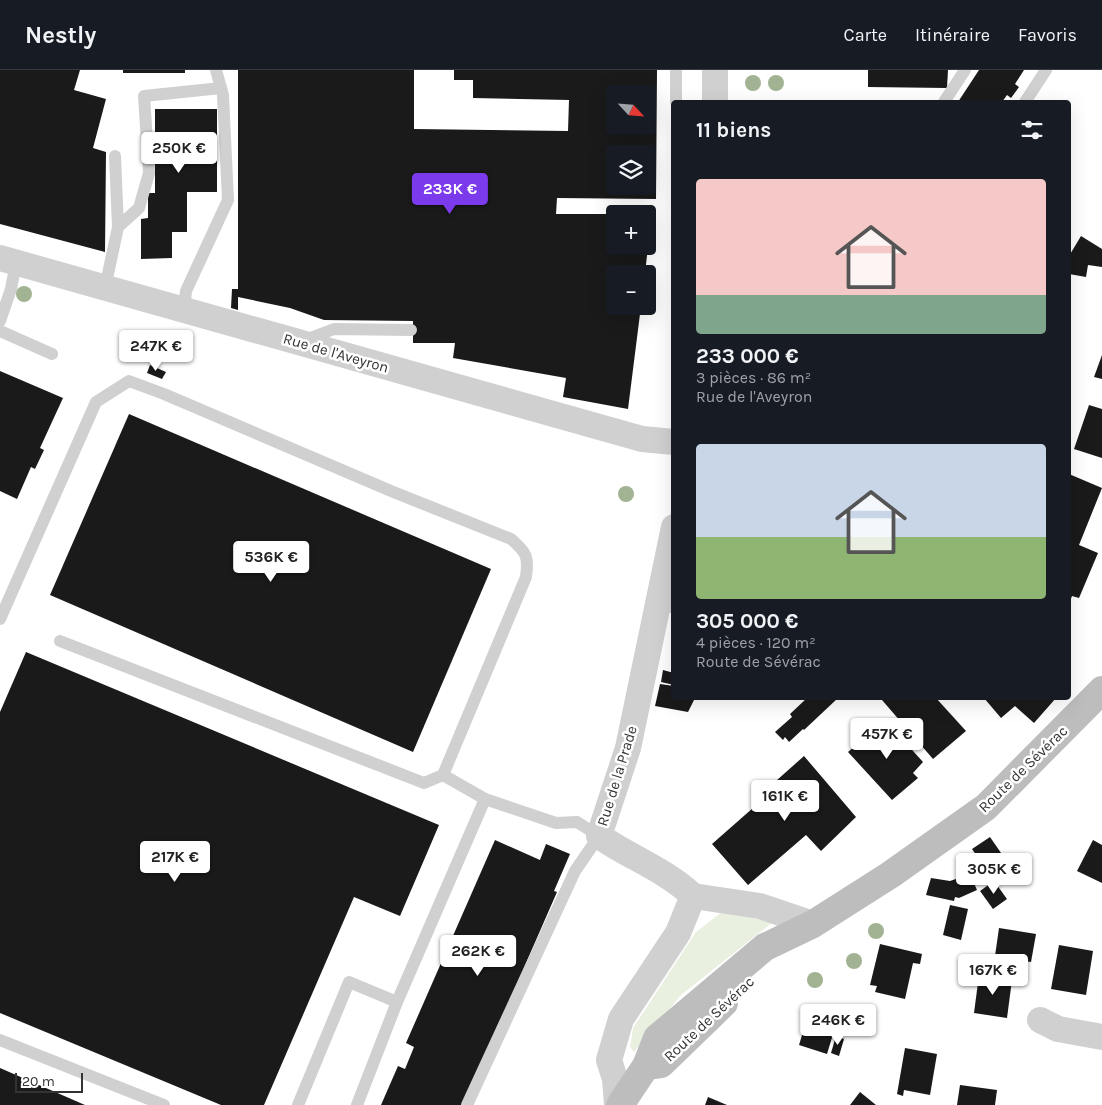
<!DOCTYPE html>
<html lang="fr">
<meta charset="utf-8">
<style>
body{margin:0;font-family:Karla,sans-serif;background:#242831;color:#f1f3f6;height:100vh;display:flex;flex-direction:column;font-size:19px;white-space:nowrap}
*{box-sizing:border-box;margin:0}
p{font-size:16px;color:#9ea1a6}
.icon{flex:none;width:28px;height:28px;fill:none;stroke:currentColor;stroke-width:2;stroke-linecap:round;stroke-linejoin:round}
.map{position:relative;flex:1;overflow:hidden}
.sheet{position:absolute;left:671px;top:30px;width:400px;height:600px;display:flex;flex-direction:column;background:#171b24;border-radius:5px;box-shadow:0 5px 20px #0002}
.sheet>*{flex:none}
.needle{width:32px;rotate:116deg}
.fabs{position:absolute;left:606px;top:15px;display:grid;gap:10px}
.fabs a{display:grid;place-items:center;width:50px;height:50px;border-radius:5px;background:#171b24;box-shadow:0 5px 20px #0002;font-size:25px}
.scale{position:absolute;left:15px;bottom:12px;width:68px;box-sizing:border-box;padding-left:5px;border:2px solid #333;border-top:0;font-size:14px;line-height:18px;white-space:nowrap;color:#333;-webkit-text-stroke:4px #fff;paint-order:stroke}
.price{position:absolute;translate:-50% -42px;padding:0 11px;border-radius:5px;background:#fff;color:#222;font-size:16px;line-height:32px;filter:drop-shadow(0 1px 2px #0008)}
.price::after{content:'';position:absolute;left:50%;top:30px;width:15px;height:11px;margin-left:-8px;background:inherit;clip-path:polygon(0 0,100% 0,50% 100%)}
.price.current{background:#7c3aed;color:#fff}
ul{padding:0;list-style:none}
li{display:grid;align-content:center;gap:10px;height:265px;padding:0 25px}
li span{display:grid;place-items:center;height:155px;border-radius:5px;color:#555}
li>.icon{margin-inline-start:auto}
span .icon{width:90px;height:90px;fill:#fffc;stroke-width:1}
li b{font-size:21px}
h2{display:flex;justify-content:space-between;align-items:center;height:60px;padding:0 25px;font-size:21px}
header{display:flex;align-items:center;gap:30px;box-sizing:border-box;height:70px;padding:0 25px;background:#171b24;border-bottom:1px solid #363941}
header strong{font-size:24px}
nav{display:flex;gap:28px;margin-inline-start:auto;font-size:18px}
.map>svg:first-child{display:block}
.green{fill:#e9f0e0}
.building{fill:#1a1a1a;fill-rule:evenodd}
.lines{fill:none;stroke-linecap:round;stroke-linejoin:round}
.lane{stroke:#d0d0d0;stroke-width:12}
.street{stroke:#d0d0d0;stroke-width:26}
.secondary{stroke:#bdbdbd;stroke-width:28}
.tree{fill:#a2b393}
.labels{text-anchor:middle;stroke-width:5;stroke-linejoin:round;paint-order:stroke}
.street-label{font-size:15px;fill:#333;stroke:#fff}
</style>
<header>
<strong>Nestly</strong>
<nav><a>Carte</a><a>Itinéraire</a><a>Favoris</a></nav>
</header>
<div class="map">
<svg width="1102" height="1035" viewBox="0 0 1102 1035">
<rect width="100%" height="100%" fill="#fff"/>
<polygon class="green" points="726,839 778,848 681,925 634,982 630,977 633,958 696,862"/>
<g class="building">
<polygon points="0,0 80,0 74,20 106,29 93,78 106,82 105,182 0,154"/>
<rect x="123" y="0" width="62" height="3"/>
<path d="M238,0h176v59l154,2 1,-31 -96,-2v-18h-19v-10h203l-1,129 -99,-1 -1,16h59v32h33l-3,28h-30v32h26l-13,103 -65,-12 3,-19 -113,-20 2,-15h-42v-22l-89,-1 -34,-12 -52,-11v13l-7,-2 1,-19h6zM615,24h33v32h-33zM615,84h33v32h-33z"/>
<polygon points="868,0 948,0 947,18 868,17"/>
<polygon points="979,0 1024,0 1015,14 1019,17 1011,28 1007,25 1002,32 958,32"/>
<polygon points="155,39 217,39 217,122 187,122 187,162 172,162 172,188 141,189 141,149 148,148 148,123 155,123"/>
<polygon points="648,145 652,145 649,170 648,170"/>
<polygon points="1081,166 1102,179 1102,197 1088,195 1086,207 1069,204 1069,186"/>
<polygon points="1102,285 1102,309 1094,307"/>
<polygon points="150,295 166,302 162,309 147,303"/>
<polygon points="0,301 63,328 40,378 44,380 35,399 31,397 17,429 0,421"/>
<polygon points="1089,335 1102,339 1102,388 1074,379"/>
<polygon points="129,344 491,499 413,682 50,525"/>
<polygon points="1069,404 1102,418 1079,475 1098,483 1079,528 1072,526 1069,534"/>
<polygon points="26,582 439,755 400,846 354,827 264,1035 221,1035 0,943 0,642"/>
<polygon points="663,600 674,603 674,615 661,612"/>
<polygon points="660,614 674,616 674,628 695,628 688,642 655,636"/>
<polygon points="807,628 838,628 804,660 803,659 789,672 785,667 783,670 775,662 792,647 790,644"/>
<polygon points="885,628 936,628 966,661 933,689 882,630"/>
<polygon points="984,628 1056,628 1034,653 1015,636 1001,648"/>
<polygon points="885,650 923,692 913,703 918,708 892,730 848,682"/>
<polygon points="804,686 856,747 821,781 806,765 748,815 712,774 770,723 767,719"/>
<polygon points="990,767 1008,793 990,805 972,779"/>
<polygon points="495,770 540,790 546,774 570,784 554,821 557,822 464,1035 381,1035 398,996 405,999 414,977 406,973"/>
<polygon points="1093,770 1102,775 1102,813 1077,801"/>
<polygon points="970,804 977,820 959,828 955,827 954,831 926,825 931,808 950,811"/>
<polygon points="994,811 1007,829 993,839 980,821"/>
<polygon points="950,835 968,839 961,870 943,865"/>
<polygon points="999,858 1036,864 1031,892 995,886"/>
<polygon points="880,874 922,884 920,894 913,893 905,929 875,922 877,916 870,915"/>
<polygon points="1059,875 1093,881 1086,925 1051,919"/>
<polygon points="979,905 1012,910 1007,948 974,943"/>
<polygon points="810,939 838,948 827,984 799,975"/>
<polygon points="836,966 844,969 839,986 831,983"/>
<polygon points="905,978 937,984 930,1025 904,1020 903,1026 897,1024"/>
<polygon points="0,998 85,1035 0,1035"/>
<polygon points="960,1015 997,1020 995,1035 957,1035"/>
<polygon points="860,1022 876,1035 850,1035"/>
<polygon points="708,1027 727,1035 705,1035"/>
</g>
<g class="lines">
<g class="lane">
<polyline points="676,0 676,32"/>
<polyline points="944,32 965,0"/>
<polyline points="1025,32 1046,0"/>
<polyline points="115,86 118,157"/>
<polyline points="105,218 118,157 139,138 149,103 144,26 221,18"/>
<polyline points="184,240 186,221 228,130 223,25 216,0"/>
<polyline points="0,251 11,219 16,193"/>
<polyline points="0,261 52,284"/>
<polyline points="305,270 334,259 411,260"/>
<polyline points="658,536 674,537"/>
<path d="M0,549l96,-217 33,-21 35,13 227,97 120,48c15,13 18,17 15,38l-83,198 42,24"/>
<polyline points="60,571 424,713 443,705"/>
<polyline points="0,970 164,1035"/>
<polyline points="298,1035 349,912 397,932"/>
<polyline points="357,1035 397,932 485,729 556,753 577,752 599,766 575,801 467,1035"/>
</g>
<g class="street">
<polyline points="715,0 715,32"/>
<polyline points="0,188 642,369 674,372"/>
<polyline points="693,826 760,836 813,854"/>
<polyline points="1040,950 1058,959 1102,967"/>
<path d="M617,1035l-2,-26 -6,-19 12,-41 57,-86 15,-37c-27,-26 -64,-39 -94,-60l29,-88 46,-221"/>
</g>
<g class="secondary">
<polyline points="646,996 661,994 724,933"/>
<polyline points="620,1035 646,996 657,968 765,877 813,854 890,805 986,737 1102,620"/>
</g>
</g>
<g class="tree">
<circle cx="753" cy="13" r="8"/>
<circle cx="776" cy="13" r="8"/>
<circle cx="24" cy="224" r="8"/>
<circle cx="626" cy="424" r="8"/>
<circle cx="876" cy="861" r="8"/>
<circle cx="854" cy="891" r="8"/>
<circle cx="815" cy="910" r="8"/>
</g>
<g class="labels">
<g class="street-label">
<text transform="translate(336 283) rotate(16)" y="5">Rue de l'Aveyron</text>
<text transform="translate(1023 699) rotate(-44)" y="5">Route de Sévérac</text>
<text transform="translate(617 706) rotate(-73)" y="5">Rue de la Prade</text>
<text transform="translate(709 949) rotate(-43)" y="5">Route de Sévérac</text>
</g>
</g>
</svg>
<div class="fabs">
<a><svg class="needle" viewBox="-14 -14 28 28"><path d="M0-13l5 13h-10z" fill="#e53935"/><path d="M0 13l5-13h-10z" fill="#9ea1a6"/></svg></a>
<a><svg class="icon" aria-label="layers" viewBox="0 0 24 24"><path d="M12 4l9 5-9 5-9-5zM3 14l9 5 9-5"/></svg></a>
<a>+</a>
<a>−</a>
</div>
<div class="scale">20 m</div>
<b class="price" style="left:179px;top:104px">250K €</b>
<b class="price current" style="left:450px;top:145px">233K €</b>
<b class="price" style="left:156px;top:302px">247K €</b>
<b class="price" style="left:271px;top:513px">536K €</b>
<b class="price" style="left:887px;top:690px">457K €</b>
<b class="price" style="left:785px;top:752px">161K €</b>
<b class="price" style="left:175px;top:813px">217K €</b>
<b class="price" style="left:994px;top:825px">305K €</b>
<b class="price" style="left:478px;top:907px">262K €</b>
<b class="price" style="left:993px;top:926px">167K €</b>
<b class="price" style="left:838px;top:976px">246K €</b>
<section class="sheet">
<h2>11 biens<svg class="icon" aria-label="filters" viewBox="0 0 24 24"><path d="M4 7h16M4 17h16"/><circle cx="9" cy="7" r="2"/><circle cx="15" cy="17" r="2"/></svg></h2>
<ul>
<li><span style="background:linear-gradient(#f6c9c9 75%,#7fa58c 0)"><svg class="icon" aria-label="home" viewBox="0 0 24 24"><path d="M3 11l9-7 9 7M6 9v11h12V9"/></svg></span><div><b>233 000 €</b><p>3 pièces · 86 m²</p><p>Rue de l'Aveyron</p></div></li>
<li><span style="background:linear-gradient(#c9d6e8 60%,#8fb573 0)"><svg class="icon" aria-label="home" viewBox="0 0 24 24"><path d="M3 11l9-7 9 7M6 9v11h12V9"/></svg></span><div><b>305 000 €</b><p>4 pièces · 120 m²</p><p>Route de Sévérac</p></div></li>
</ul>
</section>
</div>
